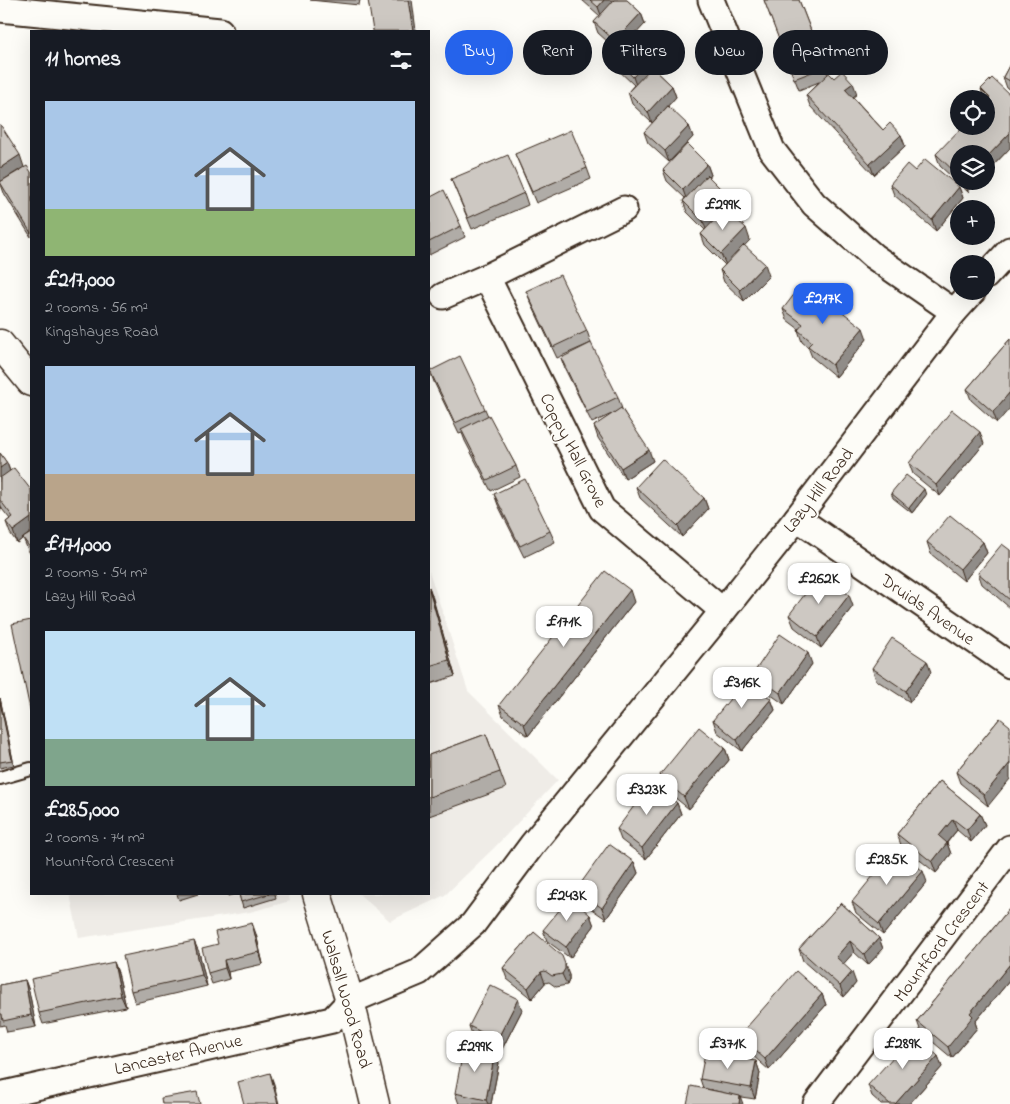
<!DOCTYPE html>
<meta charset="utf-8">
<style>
body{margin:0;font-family:"Indie Flower",sans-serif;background:#20242c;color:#f1f3f6;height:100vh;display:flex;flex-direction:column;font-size:19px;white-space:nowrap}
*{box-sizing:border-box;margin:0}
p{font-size:16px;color:#9ea1a6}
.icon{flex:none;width:28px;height:28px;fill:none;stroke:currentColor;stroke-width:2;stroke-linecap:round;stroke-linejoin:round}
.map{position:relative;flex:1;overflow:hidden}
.drawer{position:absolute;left:30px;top:30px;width:400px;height:865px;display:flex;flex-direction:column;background:#171b24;border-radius:0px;box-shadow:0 5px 20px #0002}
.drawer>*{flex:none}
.hud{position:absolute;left:445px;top:30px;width:475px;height:45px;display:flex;gap:10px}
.buttons{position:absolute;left:950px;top:90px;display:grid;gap:10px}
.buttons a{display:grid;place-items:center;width:45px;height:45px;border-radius:50%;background:#171b24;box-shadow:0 5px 20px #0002;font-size:25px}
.price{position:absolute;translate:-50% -42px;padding:0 11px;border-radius:10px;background:#fff;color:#222;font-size:16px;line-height:32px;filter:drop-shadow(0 1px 2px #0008)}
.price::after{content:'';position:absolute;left:50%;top:30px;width:15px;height:11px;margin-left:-8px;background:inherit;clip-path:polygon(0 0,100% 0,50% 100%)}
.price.current{background:#2563eb;color:#fff}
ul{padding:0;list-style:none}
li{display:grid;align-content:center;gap:10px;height:265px;padding:0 15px}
li span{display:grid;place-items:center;height:155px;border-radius:0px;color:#555}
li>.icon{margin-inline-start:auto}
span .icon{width:90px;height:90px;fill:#fffc;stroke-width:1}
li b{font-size:21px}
h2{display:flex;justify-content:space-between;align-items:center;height:60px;padding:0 15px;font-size:21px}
.chip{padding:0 18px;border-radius:22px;background:#171b24;box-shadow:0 5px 20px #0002;font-size:18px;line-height:45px}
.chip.current{background:#2563eb;color:#fff}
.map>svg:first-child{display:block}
.built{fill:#efece7}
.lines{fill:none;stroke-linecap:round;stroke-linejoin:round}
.service-casing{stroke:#3b2a1e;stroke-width:16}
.minor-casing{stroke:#3b2a1e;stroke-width:29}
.tertiary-casing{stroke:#3b2a1e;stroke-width:31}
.service{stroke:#fdfcf7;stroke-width:12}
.minor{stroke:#fdfcf7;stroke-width:25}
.tertiary{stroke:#fdfcf7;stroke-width:28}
.wall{fill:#b0aca7;stroke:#3b2a1e}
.shaded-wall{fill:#908c88;stroke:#3b2a1e}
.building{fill:#cdc8c2;stroke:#3b2a1e}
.labels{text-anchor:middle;stroke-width:4;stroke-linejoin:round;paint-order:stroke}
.street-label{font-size:18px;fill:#3b2a1e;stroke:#fdfcf7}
</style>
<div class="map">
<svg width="1010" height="1104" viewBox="0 0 1010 1104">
<rect width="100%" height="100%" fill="#fdfcf7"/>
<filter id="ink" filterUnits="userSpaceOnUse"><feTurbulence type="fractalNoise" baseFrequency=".02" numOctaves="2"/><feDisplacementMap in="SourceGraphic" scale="10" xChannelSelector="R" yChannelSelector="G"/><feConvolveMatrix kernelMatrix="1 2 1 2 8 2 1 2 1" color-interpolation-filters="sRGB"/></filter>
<g filter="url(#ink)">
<g class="built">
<polygon points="429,571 468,691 558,780 494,848 445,895 390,921 359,894 429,894"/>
<polygon points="70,894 288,894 290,901 250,912 79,938"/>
</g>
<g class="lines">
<defs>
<polyline id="service" points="0,778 31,769"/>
<g id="minor">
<polyline points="711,0 772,150 814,204 873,256 954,312"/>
<polyline points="0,9 220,31"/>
<polyline points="986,276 1010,250"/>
<polyline points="487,277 602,509 723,611"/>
<polyline points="443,296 487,277 624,209"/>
<polyline points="797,518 1010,665"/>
<polyline points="0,1095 332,1020 350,1001 419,972 473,924 532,845 723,611 797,518 954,312 973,291"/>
<polyline points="816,1104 1010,848"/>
</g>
<g id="tertiary">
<polyline points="0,344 31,382"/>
<polyline points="317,894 350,1001 375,1104"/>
</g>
</defs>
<use href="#service" class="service-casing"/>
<use href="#minor" class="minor-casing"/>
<use href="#tertiary" class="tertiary-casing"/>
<use href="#service" class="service"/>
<use href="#minor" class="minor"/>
<use href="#tertiary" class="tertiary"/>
</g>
<g class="wall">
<polygon points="310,0 360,0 359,5"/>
<polygon points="582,0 627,0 641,13 645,24 637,32 658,50 662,61 654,69 672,86 676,97 652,123 632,104 628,92 634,85 616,68 612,57 618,51 598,33 594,22 600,16"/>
<polygon points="764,0 799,0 828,75 834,78 857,94 853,97 883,130 901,135 905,146 874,175 810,106 806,95 819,82 799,90"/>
<polygon points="1010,64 1010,90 1007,88 1003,77"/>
<polygon points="992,78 1010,148 986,173 986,154 959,154 959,181 978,181 968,192 940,166 936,154 986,126 986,99 984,99 981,89"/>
<polygon points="689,126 693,137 669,162 648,143 644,132"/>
<polygon points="515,154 587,168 591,179 536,203"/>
<polygon points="707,164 711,175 709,178 727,195 731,206 727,211 750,240 744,245 769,276 744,301 724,282 720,270 725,265 705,245 701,234 705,230 687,212 683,201 685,198 667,181 663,170"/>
<polygon points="915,171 959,187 963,198 936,231 894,195 890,184"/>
<polygon points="31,172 31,237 4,193 0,182"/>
<polygon points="451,179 524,193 528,205 472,229"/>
<polygon points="429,198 461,226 465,237 429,255"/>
<polygon points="526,291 587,331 591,343 557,358 531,303"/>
<polygon points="816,302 867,339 836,377 812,357 808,347 802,342 798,330 799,329 787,320 783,309"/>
<polygon points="1010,339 997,423 971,400 967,389"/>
<polygon points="561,358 618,397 622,409 653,461 625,479 598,438 594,426 616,412 592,423 565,369"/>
<polygon points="430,371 485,409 488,416 516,466 520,477 491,491 465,441 462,433 459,434 434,382"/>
<polygon points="984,444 940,496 913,474 909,463"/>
<polygon points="0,453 7,463 10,471 31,490 31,532 17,543 10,533 6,522 10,519 2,509 0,511"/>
<polygon points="636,487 704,498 708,509 682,537 640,498"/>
<polygon points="891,493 926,495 912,513 893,498"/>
<polygon points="494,494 550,531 555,542 524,557 498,505"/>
<polygon points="31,533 31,555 28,550 23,538"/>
<polygon points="927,542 983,542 987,553 964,581 931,554"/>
<polygon points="1010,550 1010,608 982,584 978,573"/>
<polygon points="429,587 455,676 430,684 429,679"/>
<polygon points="634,602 528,736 503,716 499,705"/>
<polygon points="853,606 821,648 794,627 789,615"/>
<polygon points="812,664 784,704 757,685 753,674"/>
<polygon points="872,668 931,672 910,702 876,680"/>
<polygon points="0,698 14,765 0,768"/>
<polygon points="771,699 775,710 742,751 717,732 713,720"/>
<polygon points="1000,718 988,806 960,783 956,772"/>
<polygon points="486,734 506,788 429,816 429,755"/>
<polygon points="725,748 729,760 689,809 663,788 659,776"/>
<polygon points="940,781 980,814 985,825 971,842 957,830 947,843 951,854 936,873 901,845 897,834"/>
<polygon points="677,803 681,814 646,859 621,840 617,829"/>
<polygon points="634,862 638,873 606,919 580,901 576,890"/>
<polygon points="927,882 883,935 856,913 852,902"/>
<polygon points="177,894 198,894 179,900"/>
<polygon points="227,894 235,894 228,896"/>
<polygon points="239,894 275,894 276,898 243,908"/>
<polygon points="841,903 879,938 883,949 868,965 854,952 843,964 856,983 844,997 803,961 799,949"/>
<polygon points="1010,908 1010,980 975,1022 977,1028 952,1058 921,1032 917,1021"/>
<polygon points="590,915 594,926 570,958 547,941 543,930"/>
<polygon points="534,932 569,975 569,980 567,985 556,987 549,982 545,983 532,999 507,979 503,968"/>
<polygon points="256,934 263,964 228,972 229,979 212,984 208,973"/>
<polygon points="199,952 207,986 135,1003 131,991"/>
<polygon points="114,962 118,973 126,1007 43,1024 39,1013"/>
<polygon points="25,980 29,991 36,1027 7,1032 5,1025 0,1026 0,985"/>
<polygon points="822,994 826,1005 769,1070 743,1047 739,1036"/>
<polygon points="522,1010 501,1051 473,1037 469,1026"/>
<polygon points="938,1056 942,1067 909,1104 881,1104 872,1096 868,1085"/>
<polygon points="756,1061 760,1073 755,1099 741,1097 703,1088 700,1079"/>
<polygon points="499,1063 491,1104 459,1104 455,1093"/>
</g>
<g class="shaded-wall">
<polygon points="408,0 412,0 416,31 413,31"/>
<polygon points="604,0 618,0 602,18 598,7"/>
<polygon points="641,13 645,24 619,52 615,41"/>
<polygon points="658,50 662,61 637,88 633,77"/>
<polygon points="853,83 857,94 849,100 845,89"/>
<polygon points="672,86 676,97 652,123 648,112"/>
<polygon points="689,126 693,137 669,162 665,151"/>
<polygon points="1010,133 1010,148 986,173 986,158"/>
<polygon points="901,135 905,146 874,175 870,164"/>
<polygon points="20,155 24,167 0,182 0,168"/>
<polygon points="707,164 711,175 687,201 683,190"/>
<polygon points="964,181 978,181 968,192"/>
<polygon points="959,187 963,198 936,231 932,220"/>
<polygon points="727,195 731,206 707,232 703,221"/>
<polygon points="746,228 750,240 726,265 721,254"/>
<polygon points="765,264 769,276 744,301 740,290"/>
<polygon points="863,328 867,339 836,377 832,365"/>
<polygon points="1010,392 1010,408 997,423 993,412"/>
<polygon points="980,432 984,444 940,496 936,485"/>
<polygon points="649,450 653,461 625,479 621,468"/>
<polygon points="7,463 11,474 0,482 0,468"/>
<polygon points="924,489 926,495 912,513 909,508"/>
<polygon points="704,498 708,509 682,537 678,526"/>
<polygon points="0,503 2,509 0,511"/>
<polygon points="31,518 31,532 17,543 13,531"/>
<polygon points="983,542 987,553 964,581 960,569"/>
<polygon points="429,587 432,595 455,676 449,660"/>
<polygon points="630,590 634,602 528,736 524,724"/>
<polygon points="849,595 853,606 821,648 817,637"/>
<polygon points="808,653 812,664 784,704 780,693"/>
<polygon points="927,661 931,672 910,702 906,691"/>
<polygon points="0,698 14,765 12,760 0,702"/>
<polygon points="771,699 775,710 742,751 737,740"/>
<polygon points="725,748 729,760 689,809 684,797"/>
<polygon points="1010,763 1010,779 988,806 984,795"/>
<polygon points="677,803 681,814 646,859 642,848"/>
<polygon points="980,814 985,825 971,842 967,830"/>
<polygon points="953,819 957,830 943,847 939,836"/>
<polygon points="947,843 951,854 936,873 932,862"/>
<polygon points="634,862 638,873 606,919 602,908"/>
<polygon points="923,871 927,882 883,935 879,924"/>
<polygon points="590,915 594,926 570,958 566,947"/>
<polygon points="252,923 256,934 263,964 259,952"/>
<polygon points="879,938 883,949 868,965 864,954"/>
<polygon points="194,941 199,952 207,986 202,975"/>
<polygon points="850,941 854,952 840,968 836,957"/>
<polygon points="224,960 228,972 229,979 225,968"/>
<polygon points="114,962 118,973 126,1007 121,996"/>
<polygon points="565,964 569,975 569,980 567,985 562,974"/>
<polygon points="1010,964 1010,980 975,1022 977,1028 952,1058 948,1047 970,1013"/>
<polygon points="541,972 545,983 532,999 528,988"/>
<polygon points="852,972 856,983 844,997 840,986"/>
<polygon points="25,980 29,991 36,1027 31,1015"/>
<polygon points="822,994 826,1005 769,1070 765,1059"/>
<polygon points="518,999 522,1010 501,1051 497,1040"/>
<polygon points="495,1052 499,1063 491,1104 488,1104 486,1100"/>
<polygon points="938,1056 942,1067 909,1104 895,1104"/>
<polygon points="756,1061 760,1073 755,1099 751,1088"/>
<polygon points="270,1073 274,1084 279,1104 278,1104"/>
<polygon points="740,1096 743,1104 739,1104"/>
</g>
<g class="building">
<polygon points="368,0 408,0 413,31 373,31"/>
<polygon points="590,0 604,0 598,7"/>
<polygon points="614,0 627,0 641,13 615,41 594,22"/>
<polygon points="764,0 799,0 825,67 794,79"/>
<polygon points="636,31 658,50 633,77 612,57"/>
<polygon points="1010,64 1010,81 1003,77"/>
<polygon points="652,67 672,86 648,112 628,92"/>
<polygon points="842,71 853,83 845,89 883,130 890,123 901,135 870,164 806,95 829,73 834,78"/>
<polygon points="992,78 1010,95 1010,133 986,158 986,154 959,154 959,176 936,154 963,126 986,126 986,102 990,98 981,89"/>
<polygon points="668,106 689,126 665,151 644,132"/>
<polygon points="0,124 20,155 0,168"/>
<polygon points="571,130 587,168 532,192 515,154"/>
<polygon points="687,144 707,164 683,190 663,170"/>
<polygon points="508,155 524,193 468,218 451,179"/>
<polygon points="925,159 959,187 932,220 890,184 907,164 915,171"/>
<polygon points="27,166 31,172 31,233 0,182"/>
<polygon points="707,175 727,195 703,221 683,201"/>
<polygon points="444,190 461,226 429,242 429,198"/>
<polygon points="725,209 746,228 721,254 701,234"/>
<polygon points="744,245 765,264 740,290 720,270"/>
<polygon points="560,275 587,331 553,347 526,291"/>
<polygon points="799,288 816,302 821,295 863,328 832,365 808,346 812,342 798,330 803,324 783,309"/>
<polygon points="1010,339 1010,392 993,412 967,389"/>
<polygon points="591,343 618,397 587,412 561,358"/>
<polygon points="460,356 485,409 455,423 430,371"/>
<polygon points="621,408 649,450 621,468 594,426"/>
<polygon points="952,410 980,432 936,485 909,463"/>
<polygon points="489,415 516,466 487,480 461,429"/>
<polygon points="0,453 7,463 0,468"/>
<polygon points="662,459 704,498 678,526 636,487"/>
<polygon points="14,468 31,490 31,518 13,531 6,522 13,517 0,500 0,478"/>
<polygon points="906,475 924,489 909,508 891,493"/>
<polygon points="525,479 550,531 520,546 494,494"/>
<polygon points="950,515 983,542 960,569 927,542"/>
<polygon points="31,533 31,549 23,538"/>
<polygon points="1002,544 1010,550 1010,600 978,573"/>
<polygon points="605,571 630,590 524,724 499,705"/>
<polygon points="821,573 849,595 817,637 789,615"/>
<polygon points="429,589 449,660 429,666"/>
<polygon points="31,620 31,714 12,624"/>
<polygon points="780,634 808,653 780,693 753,674"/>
<polygon points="892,638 927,661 906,691 872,668"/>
<polygon points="746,679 771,699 737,740 713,720"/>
<polygon points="0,702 12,760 0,762"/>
<polygon points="1000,718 1010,726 1010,763 984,795 956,772"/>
<polygon points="699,727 725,748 684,797 659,776"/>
<polygon points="486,734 500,772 429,797 429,755"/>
<polygon points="940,781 980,814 967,830 953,819 939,836 947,843 932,862 897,834"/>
<polygon points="651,783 677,803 642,848 617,829"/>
<polygon points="609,844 634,862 602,908 576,890"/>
<polygon points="895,849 923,871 879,924 852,902"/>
<polygon points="239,894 269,894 241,902"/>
<polygon points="570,897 590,915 566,947 543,930"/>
<polygon points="841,903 879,938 864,954 850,941 836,957 852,972 840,986 799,949"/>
<polygon points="1010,908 1010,964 970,1013 973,1016 948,1047 917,1021"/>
<polygon points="252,923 259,952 224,960 225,968 208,973 202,948 218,944 215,932"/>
<polygon points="534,932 562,956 565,964 565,969 562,974 552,976 545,971 541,972 528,988 503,968"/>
<polygon points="194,941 202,975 131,991 123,956"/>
<polygon points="114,962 121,996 39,1013 31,979"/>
<polygon points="796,971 822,994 765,1059 739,1036"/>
<polygon points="25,980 31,1015 3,1021 2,1014 0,1014 0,985"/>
<polygon points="490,985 518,999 497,1040 469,1026"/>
<polygon points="914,1034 938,1056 895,1104 890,1104 868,1085"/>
<polygon points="464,1046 495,1052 486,1100 455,1093"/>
<polygon points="705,1053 756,1061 751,1088 700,1079"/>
<polygon points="270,1073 278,1104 244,1104 238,1082"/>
<polygon points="691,1086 740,1096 739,1104 687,1104"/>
<polygon points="197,1092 200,1104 162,1104 161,1098"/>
</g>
</g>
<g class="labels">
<g class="street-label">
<text transform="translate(574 450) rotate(63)" y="6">Coppy Hall Grove</text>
<text transform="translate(818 490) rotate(-52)" y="6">Lazy Hill Road</text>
<text transform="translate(928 609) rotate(35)" y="6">Druids Avenue</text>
<text transform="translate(941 941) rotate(-53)" y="6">Mountford Crescent</text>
<text transform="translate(347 999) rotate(74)" y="6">Walsall Wood Road</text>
<text transform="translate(178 1054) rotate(-13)" y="6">Lancaster Avenue</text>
</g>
</g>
</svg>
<div class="buttons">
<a><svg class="icon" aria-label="locate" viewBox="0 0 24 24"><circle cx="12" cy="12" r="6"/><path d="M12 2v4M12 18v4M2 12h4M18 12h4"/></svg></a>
<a><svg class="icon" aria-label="layers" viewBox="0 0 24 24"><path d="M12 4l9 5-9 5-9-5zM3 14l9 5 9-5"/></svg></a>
<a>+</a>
<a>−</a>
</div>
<b class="price" style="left:723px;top:231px">£299K</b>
<b class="price current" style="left:823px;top:325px">£217K</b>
<b class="price" style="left:819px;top:605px">£262K</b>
<b class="price" style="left:564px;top:648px">£171K</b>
<b class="price" style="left:742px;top:709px">£316K</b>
<b class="price" style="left:647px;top:816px">£323K</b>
<b class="price" style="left:887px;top:886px">£285K</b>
<b class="price" style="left:567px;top:922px">£243K</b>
<b class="price" style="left:728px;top:1070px">£371K</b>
<b class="price" style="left:903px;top:1070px">£289K</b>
<b class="price" style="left:475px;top:1073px">£299K</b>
<div class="hud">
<a class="chip current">Buy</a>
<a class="chip">Rent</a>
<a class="chip">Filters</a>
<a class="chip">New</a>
<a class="chip">Apartment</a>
</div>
<section class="drawer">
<h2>11 homes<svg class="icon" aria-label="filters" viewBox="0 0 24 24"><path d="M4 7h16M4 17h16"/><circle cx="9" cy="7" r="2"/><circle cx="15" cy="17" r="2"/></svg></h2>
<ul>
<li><span style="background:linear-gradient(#a9c7e8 70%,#8fb573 0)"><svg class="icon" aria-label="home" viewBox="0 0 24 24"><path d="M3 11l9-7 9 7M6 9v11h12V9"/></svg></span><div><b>£217,000</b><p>2 rooms · 56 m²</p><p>Kingshayes Road</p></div></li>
<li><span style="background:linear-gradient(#a9c7e8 70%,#b9a48a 0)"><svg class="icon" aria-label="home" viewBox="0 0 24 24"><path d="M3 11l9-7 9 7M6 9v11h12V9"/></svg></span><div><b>£171,000</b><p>2 rooms · 54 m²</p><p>Lazy Hill Road</p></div></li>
<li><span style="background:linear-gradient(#bfe0f5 70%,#7fa58c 0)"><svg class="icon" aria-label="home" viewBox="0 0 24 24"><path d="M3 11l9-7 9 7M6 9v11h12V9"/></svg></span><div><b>£285,000</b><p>2 rooms · 74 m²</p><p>Mountford Crescent</p></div></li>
</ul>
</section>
</div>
